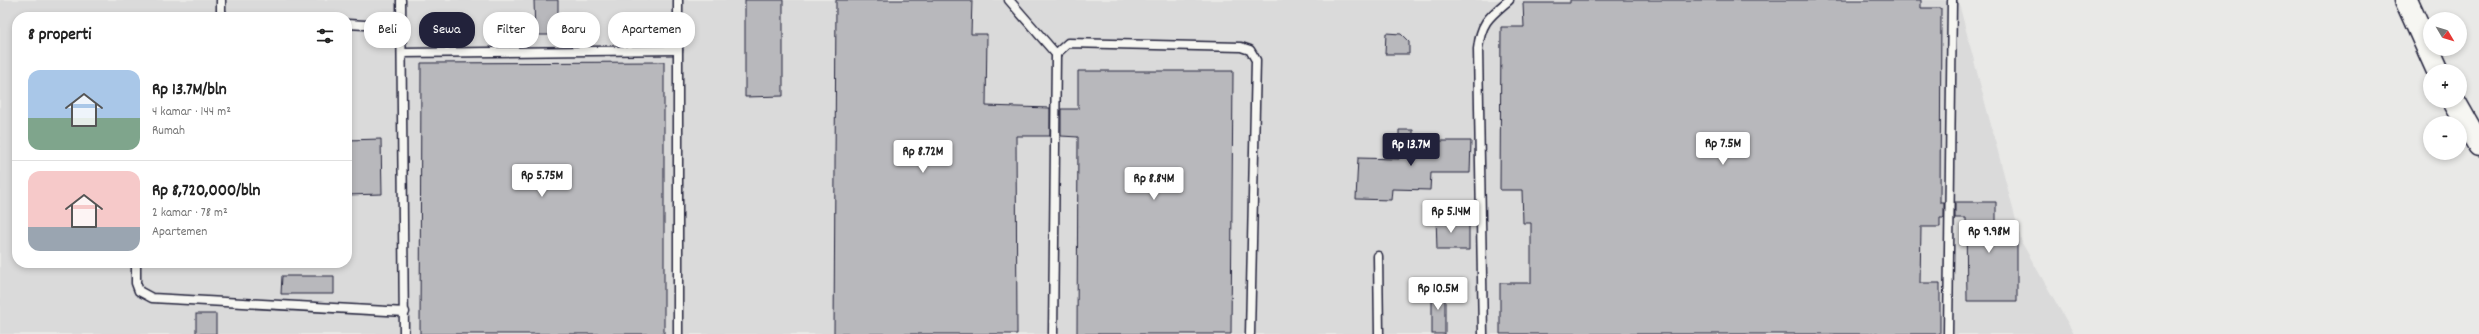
<!DOCTYPE html>
<html lang="id">
<meta charset="utf-8">
<style>
body{margin:0;font-family:Dekko,sans-serif;background:#f2f2f2;color:#222;height:100vh;display:flex;flex-direction:column;font-size:15px;white-space:nowrap}
*{box-sizing:border-box;margin:0}
p{font-size:13px;color:#767676}
.icon{flex:none;width:22px;height:22px;fill:none;stroke:currentColor;stroke-width:2;stroke-linecap:round;stroke-linejoin:round}
.map{position:relative;flex:1;overflow:hidden}
.sheet{position:absolute;left:12px;top:12px;width:340px;height:256px;display:flex;flex-direction:column;background:#fff;border-radius:16px;box-shadow:0 2px 6px #0003}
.sheet>*{flex:none}
.banner{position:absolute;left:364px;top:12px;width:380px;height:36px;display:flex;gap:8px}
.needle{width:26px;rotate:128deg}
.buttons{position:absolute;left:2423px;top:12px;display:grid;gap:8px}
.buttons a{display:grid;place-items:center;width:44px;height:44px;border-radius:50%;background:#fff;box-shadow:0 2px 6px #0003;font-size:20px}
.price{position:absolute;translate:-50% -34px;padding:0 9px;border-radius:4px;background:#fff;color:#222;font-size:13px;line-height:26px;filter:drop-shadow(0 1px 2px #0008)}
.price::after{content:'';position:absolute;left:50%;top:24px;width:12px;height:9px;margin-left:-6px;background:inherit;clip-path:polygon(0 0,100% 0,50% 100%)}
.price.active{background:#22223b;color:#fff}
ul{padding:0;list-style:none}
li{display:flex;align-items:center;gap:12px;height:100px;padding:0 16px}
li+li{border-top:1px solid #e0e0e0}
li span{display:grid;place-items:center;flex:none;width:112px;height:80px;border-radius:12px;color:#555}
li>.icon{margin-inline-start:auto}
span .icon{width:48px;height:48px;fill:#fffc;stroke-width:1}
li b{font-size:17px}
h2{display:flex;justify-content:space-between;align-items:center;height:48px;padding:0 16px;font-size:17px}
.tag{padding:0 14px;border-radius:16px;background:#fff;box-shadow:0 2px 6px #0003;font-size:14px;line-height:36px}
.tag.active{background:#22223b;color:#fff}
.map>svg:first-child{display:block}
.built{fill:#dadada;fill-rule:evenodd}
.building{fill:#b8b8bc;stroke:#22223b}
.lines{fill:none;stroke-linecap:round;stroke-linejoin:round}
.lane-casing{stroke:#22223b;stroke-width:11}
.secondary-casing{stroke:#22223b;stroke-width:25}
.lane{stroke:#f6f6f2;stroke-width:8}
.secondary{stroke:#f6f6f2;stroke-width:22}
</style>
<div class="map">
<svg width="2479" height="334" viewBox="0 0 2479 334">
<rect width="100%" height="100%" fill="#e9e9e7"/>
<filter id="ink" filterUnits="userSpaceOnUse"><feTurbulence type="fractalNoise" baseFrequency=".025" numOctaves="2"/><feDisplacementMap in="SourceGraphic" scale="8" xChannelSelector="R" yChannelSelector="G"/><feConvolveMatrix kernelMatrix="1 2 1 2 8 2 1 2 1" color-interpolation-filters="sRGB"/></filter>
<g filter="url(#ink)">
<path class="built" d="M0,0h1958l64,243 52,91h-2074zM17,17h330v246h-330z"/>
<g class="building">
<polygon points="534,0 558,0 558,35 535,35"/>
<polygon points="745,0 783,0 783,96 745,97"/>
<polygon points="836,0 972,0 971,34 987,34 986,106 1050,108 1050,136 1016,136 1017,334 834,334"/>
<polygon points="1570,0 1921,0 1921,8 1941,8 1940,202 1944,202 1944,218 1940,218 1940,227 1921,227 1920,283 1940,283 1940,334 1500,334 1500,283 1531,283 1531,223 1523,223 1522,190 1500,190 1501,27 1524,27 1523,3 1570,3"/>
<polygon points="1386,33 1401,34 1409,42 1409,54 1385,54"/>
<polygon points="664,62 664,334 420,334 421,63"/>
<polygon points="1078,71 1233,71 1231,334 1077,334 1078,137 1061,136 1061,109 1078,109"/>
<polygon points="1399,130 1413,130 1413,141 1471,141 1470,173 1431,173 1430,190 1392,189 1391,200 1356,199 1358,158 1399,159"/>
<polygon points="381,139 382,194 347,195 347,140"/>
<polygon points="1955,202 1996,202 1996,229 2017,229 2017,301 1967,301 1966,218 1955,218"/>
<polygon points="1452,214 1452,224 1469,225 1469,250 1437,250 1436,215"/>
<polygon points="282,276 334,276 334,294 281,294"/>
<rect x="1432" y="288" width="13" height="46"/>
<rect x="196" y="314" width="20" height="20"/>
</g>
<g class="lines">
<defs>
<g id="lane">
<polyline points="221,0 221,11 223,17"/>
<polyline points="401,0 404,334"/>
<polyline points="678,0 678,334"/>
<polyline points="1009,0 1056,54 1053,334"/>
<polyline points="347,24 401,27"/>
<polyline points="402,53 678,50"/>
<polyline points="1056,54 1068,43 1241,47 1250,50 1256,60 1250,334"/>
<polyline points="1378,256 1379,334"/>
<polyline points="136,263 136,283 139,291 152,298 405,312"/>
<path d="M1483,334l-5,-285c3,-27 11,-32 31,-49"/>
<polyline points="1948,334 1952,0"/>
</g>
<g id="secondary">
<polyline points="2406,0 2438,71"/>
<polyline points="2454,101 2479,145"/>
</g>
</defs>
<use href="#lane" class="lane-casing"/>
<use href="#secondary" class="secondary-casing"/>
<use href="#lane" class="lane"/>
<use href="#secondary" class="secondary"/>
</g>
</g>
</svg>
<div class="buttons">
<a><svg class="needle" viewBox="-14 -14 28 28"><path d="M0-13l5 13h-10z" fill="#e53935"/><path d="M0 13l5-13h-10z" fill="#767676"/></svg></a>
<a>+</a>
<a>−</a>
</div>
<b class="price" style="left:1723px;top:166px">Rp 7.5M</b>
<b class="price active" style="left:1411px;top:167px">Rp 13.7M</b>
<b class="price" style="left:923px;top:174px">Rp 8.72M</b>
<b class="price" style="left:542px;top:198px">Rp 5.75M</b>
<b class="price" style="left:1154px;top:201px">Rp 8.84M</b>
<b class="price" style="left:1451px;top:234px">Rp 5.14M</b>
<b class="price" style="left:1989px;top:254px">Rp 9.98M</b>
<b class="price" style="left:1438px;top:311px">Rp 10.5M</b>
<div class="banner">
<a class="tag">Beli</a>
<a class="tag active">Sewa</a>
<a class="tag">Filter</a>
<a class="tag">Baru</a>
<a class="tag">Apartemen</a>
</div>
<section class="sheet">
<h2>8 properti<svg class="icon" aria-label="filters" viewBox="0 0 24 24"><path d="M4 7h16M4 17h16"/><circle cx="9" cy="7" r="2"/><circle cx="15" cy="17" r="2"/></svg></h2>
<ul>
<li><span style="background:linear-gradient(#a9c7e8 60%,#7fa58c 0)"><svg class="icon" aria-label="home" viewBox="0 0 24 24"><path d="M3 11l9-7 9 7M6 9v11h12V9"/></svg></span><div><b>Rp 13.7M/bln</b><p>4 kamar · 144 m²</p><p>Rumah</p></div></li>
<li><span style="background:linear-gradient(#f6c9c9 70%,#9aa5b1 0)"><svg class="icon" aria-label="home" viewBox="0 0 24 24"><path d="M3 11l9-7 9 7M6 9v11h12V9"/></svg></span><div><b>Rp 8,720,000/bln</b><p>2 kamar · 78 m²</p><p>Apartemen</p></div></li>
</ul>
</section>
</div>
